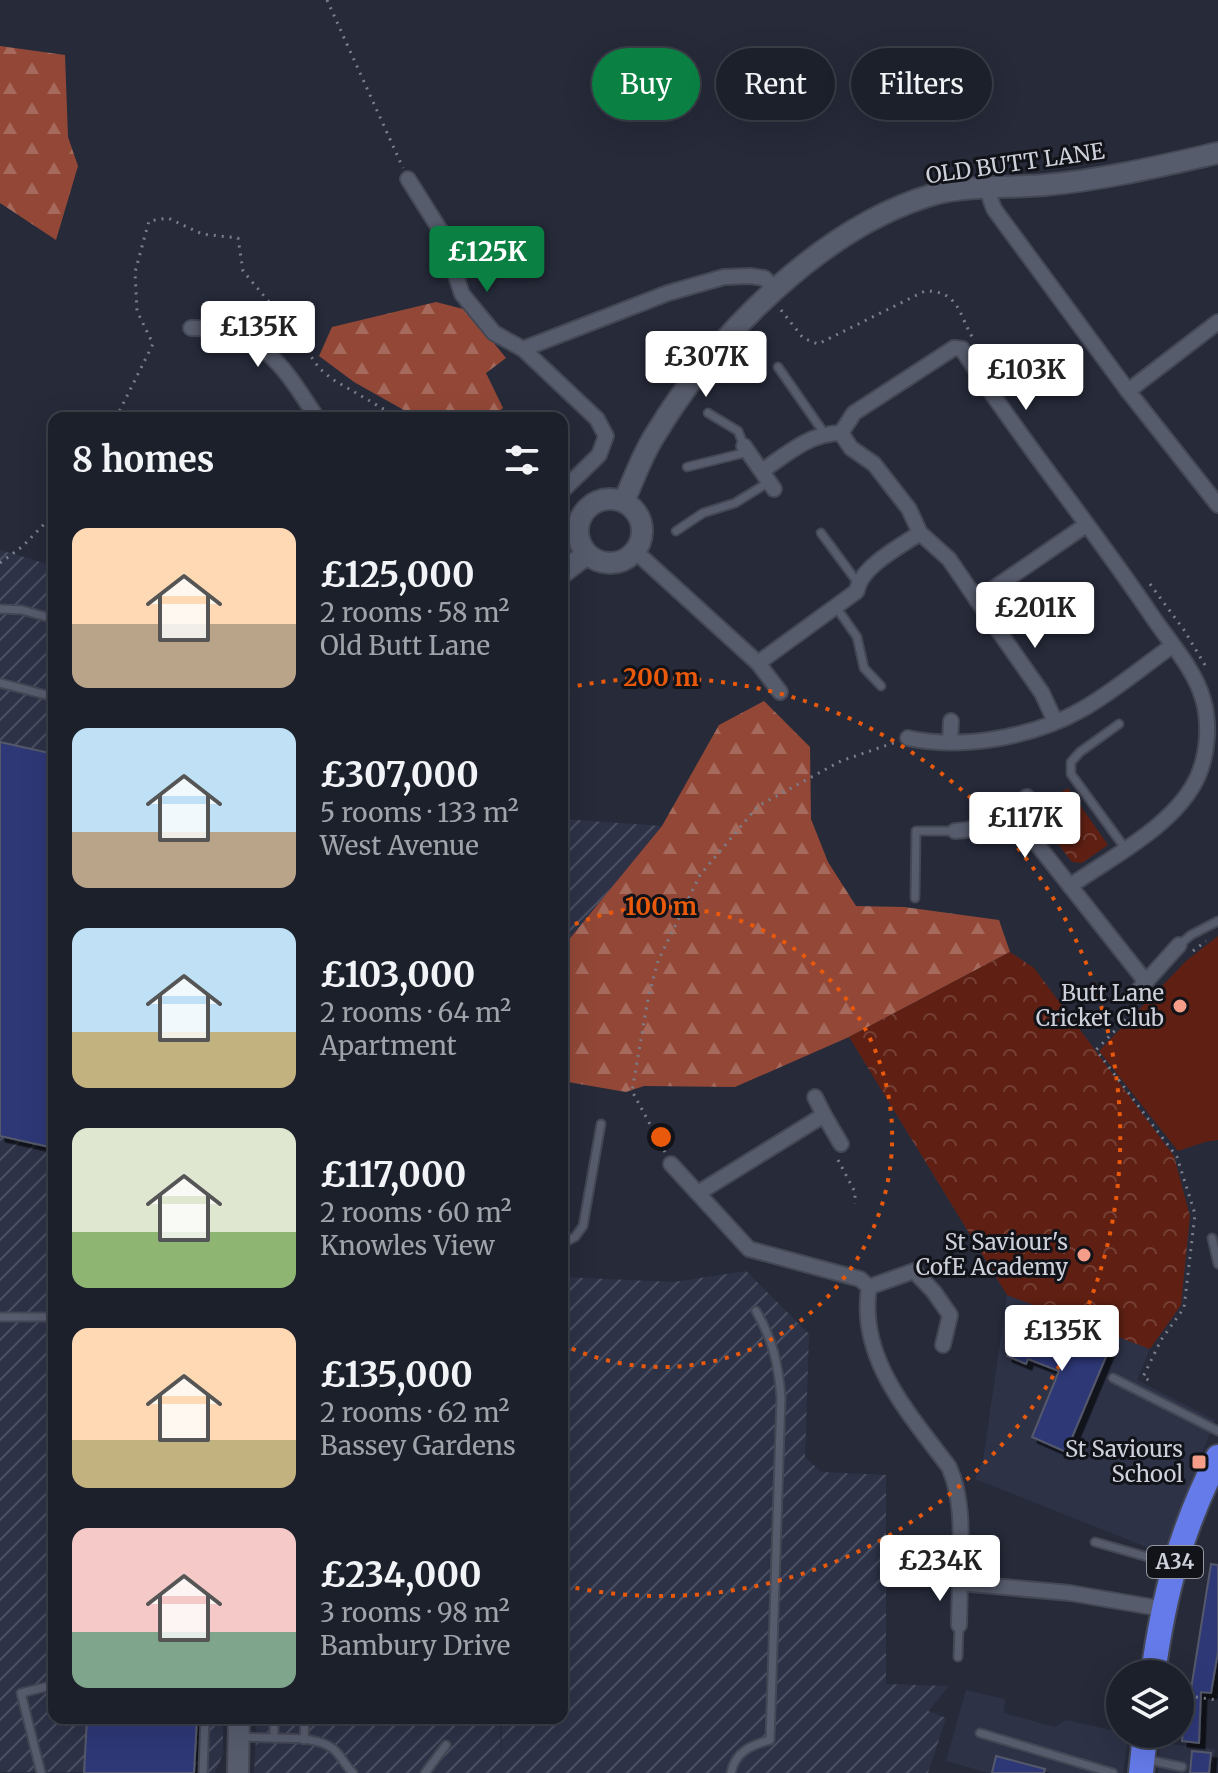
<!DOCTYPE html>
<meta charset="utf-8">
<style>
body{margin:0;font-family:Merriweather,serif;background:#292d37;color:#f1f3f6;height:100vh;display:flex;flex-direction:column;font-size:30px;white-space:nowrap}
*{box-sizing:border-box;margin:0}
p{font-size:26px;color:#a0a3a9}
.icon{flex:none;width:44px;height:44px;fill:none;stroke:currentColor;stroke-width:2;stroke-linecap:round;stroke-linejoin:round}
.map{position:relative;flex:1;overflow:hidden}
.drawer{position:absolute;left:48px;top:412px;width:520px;height:1312px;display:flex;flex-direction:column;background:#1c202b;border-radius:16px;box-shadow:0 8px 32px #0002,0 0 0 2px #3a3e47}
.drawer>*{flex:none}
.guide{position:absolute;left:592px;top:48px;width:506px;height:72px;display:flex;gap:16px}
.tools{position:absolute;left:1106px;top:1660px;display:grid;gap:16px}
.tools a{display:grid;place-items:center;width:88px;height:88px;border-radius:50%;background:#1c202b;box-shadow:0 8px 32px #0002,0 0 0 2px #3a3e47;font-size:40px}
.price{position:absolute;translate:-50% -68px;padding:0 18px;border-radius:8px;background:#fff;color:#222;font-size:26px;line-height:52px;filter:drop-shadow(0 2px 4px #0008)}
.price::after{content:'';position:absolute;left:50%;top:48px;width:24px;height:18px;margin-left:-12px;background:inherit;clip-path:polygon(0 0,100% 0,50% 100%)}
.price.on{background:#0b8043;color:#fff}
ul{padding:0;list-style:none}
li{display:flex;align-items:center;gap:24px;height:200px;padding:0 24px}
li span{display:grid;place-items:center;flex:none;width:224px;height:160px;border-radius:16px;color:#555}
li>.icon{margin-inline-start:auto}
span .icon{width:96px;height:96px;fill:#fffc;stroke-width:1}
li b{font-size:34px}
h2{display:flex;justify-content:space-between;align-items:center;height:96px;padding:0 24px;font-size:34px}
.pill{padding:0 28px;border-radius:36px;background:#1c202b;box-shadow:0 8px 32px #0002,0 0 0 2px #3a3e47;font-size:28px;line-height:72px}
.pill.on{background:#0b8043;color:#fff}
.map>svg:first-child{display:block}
.built{fill:#2d3247}
.industrial{fill:url(#industrial-furrows)}
.forest{fill:url(#forest-firs)}
.park{fill:url(#park-crowns)}
.pitch{fill:#5f2013}
.building{fill:#2d3977;stroke:#54596a;stroke-width:2;filter:url(#shadow)}
.lines{fill:none;stroke-linecap:round;stroke-linejoin:round}
.lane-casing{stroke:#444754;stroke-width:11}
.street-casing{stroke:#444754;stroke-width:18}
.secondary-casing{stroke:#444754;stroke-width:24}
.highway-casing{stroke:#444754;stroke-width:28}
.path{stroke:#7b7f8b;stroke-width:3;stroke-dasharray:2 6;stroke-linecap:butt}
.lane{stroke:#575c6d;stroke-width:7}
.street{stroke:#575c6d;stroke-width:14}
.secondary{stroke:#575c6d;stroke-width:20}
.highway{stroke:#657be9;stroke-width:24}
.ring{fill:none;stroke:#e8590c;stroke-width:4;stroke-dasharray:4 8}
.poi-dot{fill:#f49e8a;stroke:#111319;stroke-width:3}
.labels{text-anchor:middle;stroke-width:6;stroke-linejoin:round;paint-order:stroke}
.shield{fill:#111319;stroke:#9598a1;stroke-width:2}
.shield-label{font-size:20px;font-weight:bold;fill:#ced1db}
.street-label{font-size:22px;fill:#ced1db;stroke:#111319}
.poi-label{font-size:22px;fill:#ced1db;stroke:#111319;text-anchor:end}
.centre{fill:#e8590c;stroke:#111319;stroke-width:4}
.ring-label{font-size:24px;text-anchor:middle;font-weight:bold;fill:#e8590c;stroke:#111319;stroke-width:6;stroke-linejoin:round;paint-order:stroke}
</style>
<div class="map">
<svg width="1218" height="1773" viewBox="0 0 1218 1773">
<defs>
<pattern id="industrial-furrows" width="10" height="10" patternUnits="userSpaceOnUse" patternTransform="scale(2)"><rect width="10" height="10" fill="#2d3247"/><path d="M-1 1l2-2M0 10L10 0M9 11l2-2" fill="none" stroke="#4a4f61"/></pattern>
<pattern id="forest-firs" width="22" height="20" patternUnits="userSpaceOnUse" patternTransform="scale(2)"><rect width="22" height="20" fill="#934837"/><path d="M5 1l3.5 6h-7zM16 11l3.5 6h-7z" fill="#a66a5d"/></pattern>
<pattern id="park-crowns" width="20" height="18" patternUnits="userSpaceOnUse" patternTransform="scale(2)"><rect width="20" height="18" fill="#5f2013"/><path d="M2 6a3 3 0 1 1 6 0M12 15a3 3 0 1 1 6 0" fill="none" stroke="#753f35"/></pattern>
<filter id="shadow"><feDropShadow dx="5.5" dy="5.5" stdDeviation="0" flood-color="#0009"/></filter>
</defs>
<rect width="100%" height="100%" fill="#262a39"/>
<g class="built">
<polygon points="1010,952 1034,968 1174,1156 1190,1216 1181,1305 1150,1349 1137,1380 1215,1420 1164,1554 975,1479 983,1460 1007,1295 849,1037"/>
<polygon points="966,1690 1005,1699 1004,1713 1054,1727 1066,1720 1129,1734 1123,1773 989,1773 946,1761"/>
<polygon points="1160,1743 1215,1749 1213,1773 1158,1773"/>
</g>
<g class="industrial">
<polygon points="0,550 54,566 54,1718 223,1718 223,1754 215,1773 0,1772"/>
<polygon points="562,819 662,826 562,948"/>
<polygon points="746,1271 809,1334 805,1457 821,1472 886,1475 886,1684 949,1686 928,1711 946,1718 928,1773 254,1773 257,1718 500,1718 501,1769 502,1718 562,1718 562,1277 674,1282"/>
</g>
<g class="forest">
<polygon points="0,46 65,55 68,137 78,166 56,240 0,203"/>
<polygon points="436,302 467,310 506,358 486,373 503,408 491,418 418,418 354,382 319,356 332,327"/>
<polygon points="764,701 810,747 811,819 828,862 856,906 904,907 999,920 1010,952 849,1037 735,1087 644,1086 626,1092 562,1081 562,948 662,826 719,725"/>
</g>
<g class="park">
<polygon points="1068,788 1108,845 1082,863 1072,862 1037,817 1036,807"/>
<polygon points="1010,952 1034,968 1174,1156 1190,1216 1181,1305 1150,1349 1007,1295 849,1037"/>
</g>
<polygon class="pitch" points="1218,936 1218,1140 1205,1142 1178,1151 1099,1051 1186,961"/>
<g class="building">
<polygon points="0,742 54,754 54,1148 0,1136"/>
<polygon points="1036,1315 1066,1327 1068,1321 1113,1340 1066,1452 1032,1437 1059,1371 1028,1359 1026,1364 1007,1356 1021,1321 1032,1326"/>
<polygon points="1211,1564 1218,1565 1218,1652 1211,1693 1201,1692 1199,1743 1182,1741 1186,1702 1189,1702"/>
<polygon points="87,1718 197,1718 194,1773 84,1773"/>
<polygon points="1192,1751 1211,1753 1209,1773 1190,1773"/>
<polygon points="996,1756 1045,1769 1044,1773 992,1773"/>
</g>
<g class="lines">
<defs>
<g id="lane">
<polyline points="778,367 824,433"/>
<polyline points="708,413 738,431 744,446"/>
<polyline points="687,467 748,452"/>
<polyline points="676,531 703,513 735,503 769,482"/>
<polyline points="821,533 858,583"/>
<polyline points="836,607 857,637 864,668 881,686"/>
<polyline points="0,609 22,610 54,619"/>
<polyline points="0,683 54,697"/>
<polyline points="1119,724 1080,752 1071,762 1071,774 1125,848"/>
<polyline points="915,898 916,831 954,831"/>
<polyline points="1179,945 1191,935 1218,921"/>
<polyline points="1212,1238 1218,1264"/>
<polyline points="562,1244 575,1237 583,1226 601,1124"/>
<polyline points="0,1317 54,1317"/>
<polyline points="1113,1378 1218,1431"/>
<polyline points="1095,1542 1172,1564"/>
<polyline points="958,1657 959,1625"/>
<polyline points="980,1733 1113,1773"/>
<polyline points="241,1737 274,1738 274,1718"/>
<path d="M274,1738c17,1 43,-1 58,10 8,5 13,18 21,25"/>
<polyline points="304,1740 305,1718"/>
<polyline points="1149,1760 1182,1767"/>
<polyline points="41,1773 21,1693 54,1685"/>
<polyline points="203,1773 205,1718"/>
<polyline points="425,1773 446,1745"/>
<path d="M731,1773c4,-21 20,-28 39,-33l11,-343c-3,-34 -8,-57 -25,-86"/>
</g>
<g id="street">
<polyline points="408,179 442,233 462,294 494,333 523,349 597,419 606,436 599,455 562,491"/>
<polyline points="991,187 990,198 994,209 1128,391 1218,505"/>
<path d="M191,328c70,0 91,36 126,90"/>
<polyline points="523,349 668,293 724,277 750,276 764,278 775,288"/>
<polyline points="1128,391 1218,322"/>
<path d="M841,433l13,-20 100,-65 8,1c59,92 129,176 190,267 18,27 42,52 51,83 7,24 5,54 -5,77 -21,48 -86,81 -128,110"/>
<polyline points="841,433 851,448 874,464 909,509 920,533 949,559 977,600 1086,525"/>
<polyline points="744,446 774,489"/>
<path d="M762,471c25,-17 48,-38 79,-38"/>
<polyline points="636,552 758,663 780,692"/>
<polyline points="977,600 1042,693 1055,721"/>
<path d="M758,663l99,-72c3,-24 44,-45 63,-58"/>
<path d="M908,738c54,12 125,-1 173,-28 32,-18 61,-43 91,-64"/>
<polyline points="950,742 951,721"/>
<polyline points="1010,810 1146,982"/>
<path d="M955,831c28,0 50,-18 72,-34"/>
<polyline points="1134,995 1179,945"/>
<polyline points="815,1097 824,1115"/>
<path d="M671,1164l78,85 111,30 9,8c-11,72 40,126 80,180 16,36 11,77 11,116l110,10 94,16"/>
<polyline points="698,1193 824,1115 841,1144"/>
<polyline points="869,1287 914,1271 934,1292 950,1315 943,1345"/>
<polyline points="959,1625 960,1583"/>
</g>
<g id="secondary">
<circle cx="610" cy="531" r="32"/>
<path d="M624,501c10,-22 18,-46 31,-66 59,-98 167,-209 280,-241 35,-9 74,-6 110,-9 58,-5 116,-19 173,-32"/>
<polyline points="562,573 587,554"/>
<polyline points="238,1773 239,1718"/>
</g>
<g id="highway">
<path d="M1153,1674c11,-81 28,-144 65,-217"/>
<polyline points="1141,1773 1145,1734"/>
</g>
</defs>
<use href="#lane" class="lane-casing"/>
<use href="#street" class="street-casing"/>
<use href="#secondary" class="secondary-casing"/>
<use href="#highway" class="highway-casing"/>
<g class="path">
<polyline points="327,0 403,168"/>
<path d="M781,310l22,28 15,6 107,-53c35,0 33,23 49,49"/>
<polyline points="116,418 153,344 137,311 135,272 149,221 168,218 202,234 238,238 243,271 292,329 319,368 332,379 399,418"/>
<polyline points="0,563 23,546 54,514"/>
<polyline points="1150,584 1184,630 1208,670"/>
<polyline points="1193,951 1206,941"/>
<polyline points="1137,1008 1096,1050 1177,1157 1195,1214 1184,1308 1161,1340 1143,1377 1150,1381"/>
<polyline points="665,1152 632,1091 648,999 658,961 700,875 758,806 841,761 896,742"/>
<polyline points="838,1160 855,1192 855,1204"/>
<polyline points="1180,1695 1218,1700"/>
</g>
<use href="#lane" class="lane"/>
<use href="#street" class="street"/>
<use href="#secondary" class="secondary"/>
<use href="#highway" class="highway"/>
</g>
<g class="ring">
<path d="M564 929A230 230 0 1 1 564 1345"/>
<path d="M566 688A459 459 0 1 1 566 1586"/>
</g>
<g class="poi-dot">
<circle cx="1180" cy="1006" r="8"/>
<circle cx="1084" cy="1255" r="8"/>
<rect x="1191" y="1454" width="16" height="16" rx="4"/>
</g>
<g class="labels">
<rect class="shield" x="1147" y="1546" width="56" height="32" rx="6"/>
<g class="shield-label">
<text x="1175" y="1569">A34</text>
</g>
<g class="street-label">
<text transform="translate(1015 163) rotate(-8)" y="8">OLD BUTT LANE</text>
</g>
<g class="poi-label">
<text x="1164" y="1001">Butt Lane<tspan x="1164" dy="25">Cricket Club</tspan></text>
<text x="1068" y="1250">St Saviour's<tspan x="1068" dy="25">CofE Academy</tspan></text>
<text x="1183" y="1457">St Saviours<tspan x="1183" dy="25">School</tspan></text>
</g>
</g>
<circle cx="661" cy="1137" r="12" class="centre"/>
<g class="ring-label">
<text x="661" y="686">200 m</text>
<text x="661" y="915">100 m</text>
</g>
</svg>
<div class="tools">
<a><svg class="icon" aria-label="layers" viewBox="0 0 24 24"><path d="M12 4l9 5-9 5-9-5zM3 14l9 5 9-5"/></svg></a>
</div>
<b class="price on" style="left:487px;top:294px">£125K</b>
<b class="price" style="left:258px;top:369px">£135K</b>
<b class="price" style="left:706px;top:399px">£307K</b>
<b class="price" style="left:1026px;top:412px">£103K</b>
<b class="price" style="left:1035px;top:650px">£201K</b>
<b class="price" style="left:1025px;top:860px">£117K</b>
<b class="price" style="left:1062px;top:1373px">£135K</b>
<b class="price" style="left:940px;top:1603px">£234K</b>
<div class="guide">
<a class="pill on">Buy</a>
<a class="pill">Rent</a>
<a class="pill">Filters</a>
</div>
<section class="drawer">
<h2>8 homes<svg class="icon" aria-label="filters" viewBox="0 0 24 24"><path d="M4 7h16M4 17h16"/><circle cx="9" cy="7" r="2"/><circle cx="15" cy="17" r="2"/></svg></h2>
<ul>
<li><span style="background:linear-gradient(#ffd9b3 60%,#b9a48a 0)"><svg class="icon" aria-label="home" viewBox="0 0 24 24"><path d="M3 11l9-7 9 7M6 9v11h12V9"/></svg></span><div><b>£125,000</b><p>2 rooms · 58 m²</p><p>Old Butt Lane</p></div></li>
<li><span style="background:linear-gradient(#bfe0f5 65%,#b9a48a 0)"><svg class="icon" aria-label="home" viewBox="0 0 24 24"><path d="M3 11l9-7 9 7M6 9v11h12V9"/></svg></span><div><b>£307,000</b><p>5 rooms · 133 m²</p><p>West Avenue</p></div></li>
<li><span style="background:linear-gradient(#bfe0f5 65%,#c2b280 0)"><svg class="icon" aria-label="home" viewBox="0 0 24 24"><path d="M3 11l9-7 9 7M6 9v11h12V9"/></svg></span><div><b>£103,000</b><p>2 rooms · 64 m²</p><p>Apartment</p></div></li>
<li><span style="background:linear-gradient(#dfe7d0 65%,#8fb573 0)"><svg class="icon" aria-label="home" viewBox="0 0 24 24"><path d="M3 11l9-7 9 7M6 9v11h12V9"/></svg></span><div><b>£117,000</b><p>2 rooms · 60 m²</p><p>Knowles View</p></div></li>
<li><span style="background:linear-gradient(#ffd9b3 70%,#c2b280 0)"><svg class="icon" aria-label="home" viewBox="0 0 24 24"><path d="M3 11l9-7 9 7M6 9v11h12V9"/></svg></span><div><b>£135,000</b><p>2 rooms · 62 m²</p><p>Bassey Gardens</p></div></li>
<li><span style="background:linear-gradient(#f6c9c9 65%,#7fa58c 0)"><svg class="icon" aria-label="home" viewBox="0 0 24 24"><path d="M3 11l9-7 9 7M6 9v11h12V9"/></svg></span><div><b>£234,000</b><p>3 rooms · 98 m²</p><p>Bambury Drive</p></div></li>
</ul>
</section>
</div>
